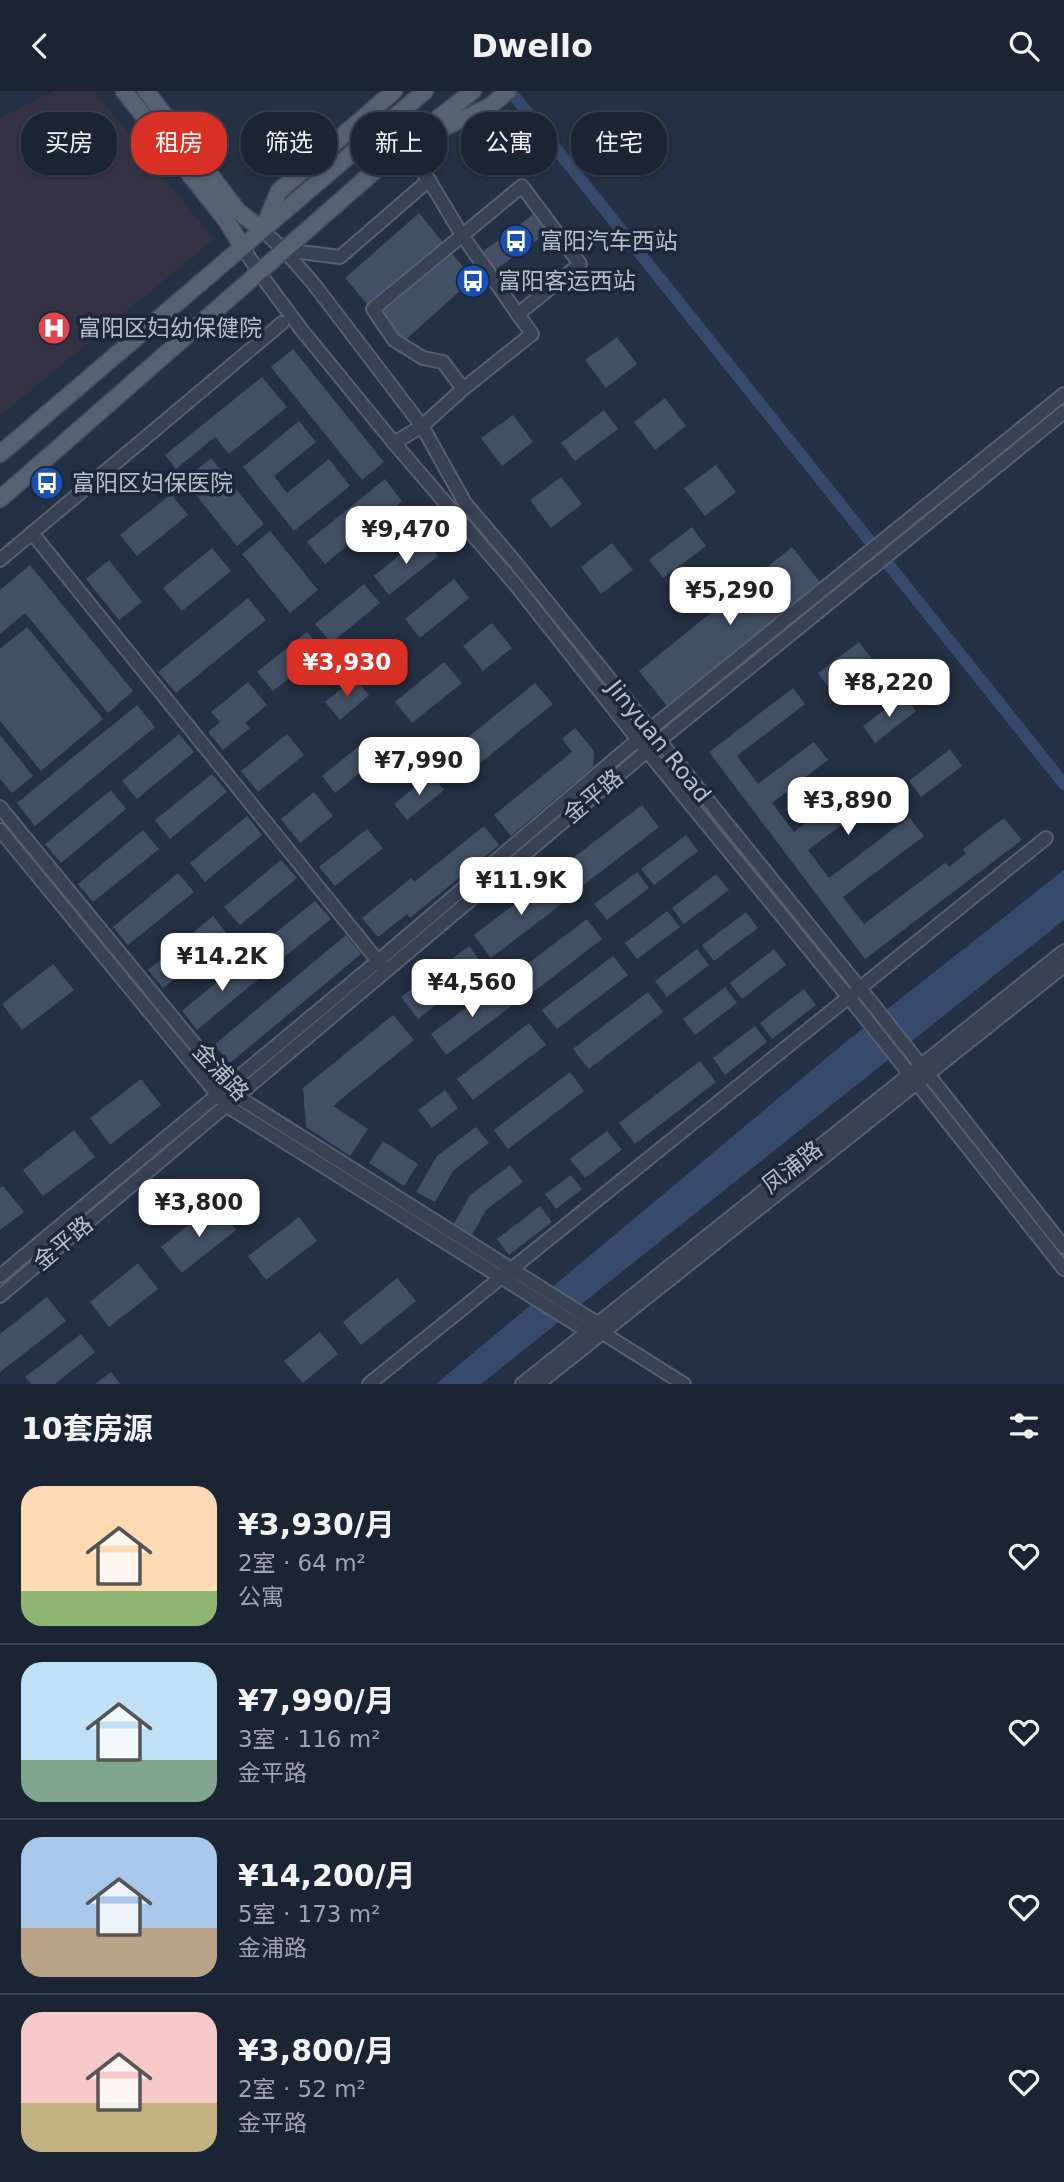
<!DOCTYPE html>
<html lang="zh">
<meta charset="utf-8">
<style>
body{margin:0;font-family:"DejaVu Sans","Noto Sans SC",sans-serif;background:#28303e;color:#f1f3f6;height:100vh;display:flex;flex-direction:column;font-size:26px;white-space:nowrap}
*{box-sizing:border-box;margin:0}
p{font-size:23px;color:#a0a4ac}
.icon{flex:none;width:38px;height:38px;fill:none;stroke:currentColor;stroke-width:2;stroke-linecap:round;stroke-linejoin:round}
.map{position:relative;height:1293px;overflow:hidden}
.drawer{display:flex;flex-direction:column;background:#1b2432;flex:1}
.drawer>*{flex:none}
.top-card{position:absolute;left:21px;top:21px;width:700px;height:63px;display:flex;gap:14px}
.price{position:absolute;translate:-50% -60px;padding:0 16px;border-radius:14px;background:#fff;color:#222;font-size:23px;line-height:46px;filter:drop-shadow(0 2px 4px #0008)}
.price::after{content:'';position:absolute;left:50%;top:42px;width:21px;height:16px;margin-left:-10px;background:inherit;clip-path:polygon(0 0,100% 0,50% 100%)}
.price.selected{background:#d93025;color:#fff}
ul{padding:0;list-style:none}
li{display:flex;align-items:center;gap:21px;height:175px;padding:0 21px}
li+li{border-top:2px solid #39414d}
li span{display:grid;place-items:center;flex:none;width:196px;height:140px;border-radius:21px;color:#555}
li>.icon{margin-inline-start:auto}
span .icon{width:84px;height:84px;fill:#fffc;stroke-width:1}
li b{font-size:30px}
h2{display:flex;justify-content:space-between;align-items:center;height:84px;padding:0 21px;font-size:30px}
.chip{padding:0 24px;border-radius:28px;background:#1b2432;box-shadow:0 2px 5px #0004,0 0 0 2px #39414d;font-size:24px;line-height:63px}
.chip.selected{background:#d93025;color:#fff}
header{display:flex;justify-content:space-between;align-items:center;height:91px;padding:0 21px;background:#1b2432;font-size:32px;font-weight:700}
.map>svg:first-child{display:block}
.medical{fill:#343143}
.water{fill:#364b6b}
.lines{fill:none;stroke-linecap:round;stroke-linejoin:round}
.canal{stroke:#364b6b;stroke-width:12}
.building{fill:#425065}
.minor-casing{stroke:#566070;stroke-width:16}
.major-casing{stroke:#424b5c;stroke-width:19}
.minor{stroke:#384252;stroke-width:12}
.major{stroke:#566172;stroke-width:16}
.labels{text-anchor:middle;stroke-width:7;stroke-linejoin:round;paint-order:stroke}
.poi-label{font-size:23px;fill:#b5becc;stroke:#1d2738;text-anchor:start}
.street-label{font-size:23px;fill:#b5becc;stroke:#1d2738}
</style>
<header><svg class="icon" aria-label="back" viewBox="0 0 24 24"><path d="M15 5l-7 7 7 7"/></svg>Dwello<svg class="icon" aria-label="search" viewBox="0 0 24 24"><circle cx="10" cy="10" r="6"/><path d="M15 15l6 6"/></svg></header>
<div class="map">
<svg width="1064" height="1293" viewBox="0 0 1064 1293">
<rect width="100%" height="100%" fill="#243043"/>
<polygon class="medical" points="54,0 94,0 214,148 0,325 0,27"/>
<polygon class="water" points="1064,779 1064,829 481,1293 436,1293 848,949"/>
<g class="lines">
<polyline class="canal" points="510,0 1064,693"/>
</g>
<g class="building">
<polygon points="541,118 554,137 491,182 478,164"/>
<polygon points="419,122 473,188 401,253 345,187"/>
<polygon points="617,246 637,273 606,297 585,269"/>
<polygon points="293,258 384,371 362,389 271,276"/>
<polygon points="262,286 287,316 229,363 215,346 176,378 165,364"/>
<polygon points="665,307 686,335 655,359 634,331"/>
<polygon points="604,319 618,338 575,370 561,352"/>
<polygon points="513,324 533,351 502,375 481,347"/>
<polygon points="299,330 316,351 274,385 287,402 329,368 350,395 294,440 243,376"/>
<polygon points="211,367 264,433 237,455 184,389"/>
<polygon points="716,374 736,401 705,425 684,397"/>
<polygon points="561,386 582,413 551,437 530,409"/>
<polygon points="385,388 402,410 325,473 307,451"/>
<polygon points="171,403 188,424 137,465 120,444"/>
<polygon points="692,436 706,455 663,487 649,469"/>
<polygon points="270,440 318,499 290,522 242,463"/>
<polygon points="423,445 438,465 389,504 374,485"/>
<polygon points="612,452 633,479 601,503 581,476"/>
<polygon points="792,456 820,491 667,615 639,580"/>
<polygon points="212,457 231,480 182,520 163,497"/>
<polygon points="109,469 142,511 119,529 86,488"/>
<polygon points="30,474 133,600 108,622 25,522 0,543 0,499"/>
<polygon points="454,488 469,507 420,547 405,528"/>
<polygon points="364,493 380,512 331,552 315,533"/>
<polygon points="248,507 266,529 176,602 158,581"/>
<polygon points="492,532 512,557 483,580 463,555"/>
<polygon points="27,536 103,628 41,680 0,630 0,558"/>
<polygon points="307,541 322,560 273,600 257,581"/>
<polygon points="859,551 871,567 830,599 818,582"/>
<polygon points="444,571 462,592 412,632 395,611"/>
<polygon points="355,587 369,604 340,629 325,611"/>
<polygon points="248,591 267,614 245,632 250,637 223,659 208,641 220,631 211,621"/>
<polygon points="535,592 553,613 462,687 445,665"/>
<polygon points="793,597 805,613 737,665 758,693 814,651 828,669 772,712 794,741 851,698 864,717 808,759 829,787 909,726 924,745 843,806 864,833 945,772 949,776 966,763 963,758 1004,727 1022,749 865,868 709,661"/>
<polygon points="904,604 916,620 875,652 863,635"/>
<polygon points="137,614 155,636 35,735 17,712"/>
<polygon points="575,637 594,660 593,676 511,745 494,724 572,661 562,648"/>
<polygon points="179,643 194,661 137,708 122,690"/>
<polygon points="287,643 304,664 258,701 241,680"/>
<polygon points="0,644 33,685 12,702 0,688"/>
<polygon points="359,655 372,672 335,702 322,685"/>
<polygon points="950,658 962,675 921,706 909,690"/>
<polygon points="212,683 227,701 170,748 155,729"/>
<polygon points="431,683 444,699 407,729 394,713"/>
<polygon points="111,699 126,718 61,772 45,753"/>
<polygon points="314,701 333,725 300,752 281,728"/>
<polygon points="642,714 659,736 577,799 560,777"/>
<polygon points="247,725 262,744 205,791 190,772"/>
<polygon points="484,735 499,754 410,827 407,823 378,846 362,827 411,787 414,791"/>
<polygon points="367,738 383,757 335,795 319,776"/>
<polygon points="143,739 159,758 93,811 78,793"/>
<polygon points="686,744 698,760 654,794 641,778"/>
<polygon points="281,769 297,787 240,834 224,816"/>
<polygon points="637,781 649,797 607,829 594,813"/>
<polygon points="178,782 194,801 128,854 113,836"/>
<polygon points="716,783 729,799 684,833 672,817"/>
<polygon points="551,785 568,808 491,867 474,844"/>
<polygon points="315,810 331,828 273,875 258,856"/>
<polygon points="667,820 680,836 637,868 625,852"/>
<polygon points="746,821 758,837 714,870 702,854"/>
<polygon points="213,825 228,844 163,897 148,879"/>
<polygon points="587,828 602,848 527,906 511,885"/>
<polygon points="346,844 361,863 230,972 214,954"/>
<polygon points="469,855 485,877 418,928 401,906"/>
<polygon points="697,858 709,874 667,906 655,890"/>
<polygon points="774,858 786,874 742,908 730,892"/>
<polygon points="613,865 628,884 557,938 542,919"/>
<polygon points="247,866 262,885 197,939 182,920"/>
<polygon points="53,873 74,899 22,939 2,913"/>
<polygon points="497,893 513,914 446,964 431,943"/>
<polygon points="725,896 737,912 695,944 683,928"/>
<polygon points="804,898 816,914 772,948 760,932"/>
<polygon points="648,901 663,921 589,978 573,958"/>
<polygon points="393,924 414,949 333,1015 368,1038 350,1065 306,1036 303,997"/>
<polygon points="529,932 546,954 473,1009 457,988"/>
<polygon points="755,935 767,951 725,984 713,967"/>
<polygon points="700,970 716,991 635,1053 619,1032"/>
<polygon points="570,981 584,1000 508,1058 494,1039"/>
<polygon points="141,988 161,1014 110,1054 90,1027"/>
<polygon points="445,999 458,1017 432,1037 418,1019"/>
<polygon points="476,1036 489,1052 453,1080 435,1111 416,1101 437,1065"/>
<polygon points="74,1039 95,1066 43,1105 23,1079"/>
<polygon points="607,1040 622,1059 585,1087 570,1068"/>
<polygon points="383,1050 418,1073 404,1095 369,1072"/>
<polygon points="510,1074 523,1091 486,1119 472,1144 454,1133 470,1104"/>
<polygon points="571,1084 582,1098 556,1118 545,1103"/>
<polygon points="3,1095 24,1121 0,1139 0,1097"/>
<polygon points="215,1113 236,1139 182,1182 161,1156"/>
<polygon points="540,1115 552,1131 509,1164 497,1148"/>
<polygon points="299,1126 317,1150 266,1189 248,1165"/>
<polygon points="138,1172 158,1198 109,1236 90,1211"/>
<polygon points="397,1187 416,1210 361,1254 343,1231"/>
<polygon points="47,1206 66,1230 0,1281 0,1243"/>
<polygon points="320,1241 338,1263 303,1292 284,1270"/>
<polygon points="81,1243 95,1261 55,1293 31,1293 25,1286"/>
<polygon points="111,1281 120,1293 95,1293"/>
</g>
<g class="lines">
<defs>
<g id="minor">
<polyline points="262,139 284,159 313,192 422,335 465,412 515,471 875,916 1064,1156"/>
<polyline points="242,155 258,180 301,238 394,352 515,493 647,660 863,924 1064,1178"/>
<polyline points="284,159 340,166 429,89"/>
<polyline points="463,298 443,271 423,267 394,249 373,218 522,95 580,173 518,223"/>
<polyline points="394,352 422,335 463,298 532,243 462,144 429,89 403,55"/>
<polyline points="32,442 382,875"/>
<polyline points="0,469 282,232"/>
<polyline points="0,716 238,1006 578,1220 597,1232 601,1241 684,1293"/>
<polyline points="0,739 227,1015 587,1240 601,1241"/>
<polyline points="0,1185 378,870 649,639 1064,303"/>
<polyline points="0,1205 659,650 1064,321"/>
<polyline points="369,1293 1046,747"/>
<polyline points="522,1293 1064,860"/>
<polyline points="538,1293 1064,875"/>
</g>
<g id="major">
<polyline points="124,0 226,129 242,155"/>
<polyline points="146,0 238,120 262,139"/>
<polyline points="427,44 489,16 508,0"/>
<polyline points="265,133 279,100 394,0"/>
<polyline points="0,363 425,0"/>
<polyline points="0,408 403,55 473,0"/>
</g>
</defs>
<use href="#minor" class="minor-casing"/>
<use href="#major" class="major-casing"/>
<use href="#minor" class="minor"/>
<use href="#major" class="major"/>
</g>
<defs>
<symbol id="bus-disc" viewBox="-11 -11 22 22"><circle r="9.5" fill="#1a4fb4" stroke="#1d2738"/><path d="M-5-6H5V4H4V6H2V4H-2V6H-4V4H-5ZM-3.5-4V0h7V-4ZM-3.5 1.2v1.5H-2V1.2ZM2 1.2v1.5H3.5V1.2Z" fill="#fff"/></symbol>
<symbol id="hospital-disc" viewBox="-11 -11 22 22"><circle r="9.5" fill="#e0444e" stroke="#1d2738"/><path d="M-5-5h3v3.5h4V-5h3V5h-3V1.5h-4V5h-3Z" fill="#fff"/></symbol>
</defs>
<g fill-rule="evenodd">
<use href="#bus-disc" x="497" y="131" width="38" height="38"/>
<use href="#bus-disc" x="454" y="171" width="38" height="38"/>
<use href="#hospital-disc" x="35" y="218" width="38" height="38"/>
<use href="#bus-disc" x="28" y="373" width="38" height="38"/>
</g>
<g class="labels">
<g class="poi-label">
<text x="540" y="158">富阳汽车西站</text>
<text x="498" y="198">富阳客运西站</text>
<text x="78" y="245">富阳区妇幼保健院</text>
<text x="72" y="400">富阳区妇保医院</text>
</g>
<g class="street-label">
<text transform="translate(659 650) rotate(51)" y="8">Jinyuan Road</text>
<text transform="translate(593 705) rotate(-40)" y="8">金平路</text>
<text transform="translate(221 981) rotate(47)" y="8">金浦路</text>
<text transform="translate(792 1076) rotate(-38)" y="8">凤浦路</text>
<text transform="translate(63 1152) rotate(-40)" y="8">金平路</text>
</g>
</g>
</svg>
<b class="price" style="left:406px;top:475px">¥9,470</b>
<b class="price" style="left:730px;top:536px">¥5,290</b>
<b class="price selected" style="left:347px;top:608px">¥3,930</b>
<b class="price" style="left:889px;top:628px">¥8,220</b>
<b class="price" style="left:419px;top:706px">¥7,990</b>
<b class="price" style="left:848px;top:746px">¥3,890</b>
<b class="price" style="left:521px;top:826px">¥11.9K</b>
<b class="price" style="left:222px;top:902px">¥14.2K</b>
<b class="price" style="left:472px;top:928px">¥4,560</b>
<b class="price" style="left:199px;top:1148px">¥3,800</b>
<div class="top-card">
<a class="chip">买房</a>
<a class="chip selected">租房</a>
<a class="chip">筛选</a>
<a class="chip">新上</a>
<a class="chip">公寓</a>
<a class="chip">住宅</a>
</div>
</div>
<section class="drawer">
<h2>10套房源<svg class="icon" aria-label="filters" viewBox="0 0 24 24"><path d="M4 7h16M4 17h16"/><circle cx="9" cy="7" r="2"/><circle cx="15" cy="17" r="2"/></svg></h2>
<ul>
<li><span style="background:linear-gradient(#ffd9b3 75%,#8fb573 0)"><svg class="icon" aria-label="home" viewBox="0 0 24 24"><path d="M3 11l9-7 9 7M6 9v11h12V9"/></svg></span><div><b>¥3,930/月</b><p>2室 · 64 m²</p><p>公寓</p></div><svg class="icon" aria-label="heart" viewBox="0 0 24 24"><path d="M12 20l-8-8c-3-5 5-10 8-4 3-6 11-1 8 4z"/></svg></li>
<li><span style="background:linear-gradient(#bfe0f5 70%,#7fa58c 0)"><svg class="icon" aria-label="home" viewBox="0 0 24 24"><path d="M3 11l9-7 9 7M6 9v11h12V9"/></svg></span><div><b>¥7,990/月</b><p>3室 · 116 m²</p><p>金平路</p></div><svg class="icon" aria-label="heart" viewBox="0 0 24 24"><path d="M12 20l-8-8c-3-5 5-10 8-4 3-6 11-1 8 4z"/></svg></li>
<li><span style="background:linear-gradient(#a9c7e8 65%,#b9a48a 0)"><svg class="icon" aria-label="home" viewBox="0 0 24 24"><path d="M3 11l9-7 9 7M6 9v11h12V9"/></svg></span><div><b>¥14,200/月</b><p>5室 · 173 m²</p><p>金浦路</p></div><svg class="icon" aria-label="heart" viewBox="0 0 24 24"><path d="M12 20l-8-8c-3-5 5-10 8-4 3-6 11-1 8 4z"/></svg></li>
<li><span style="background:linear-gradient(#f6c9c9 65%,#c2b280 0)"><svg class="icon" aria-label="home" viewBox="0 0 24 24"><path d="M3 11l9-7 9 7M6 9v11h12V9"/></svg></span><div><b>¥3,800/月</b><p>2室 · 52 m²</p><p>金平路</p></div><svg class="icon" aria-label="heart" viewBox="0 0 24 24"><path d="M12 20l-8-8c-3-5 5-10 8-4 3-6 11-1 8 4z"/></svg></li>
</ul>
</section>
